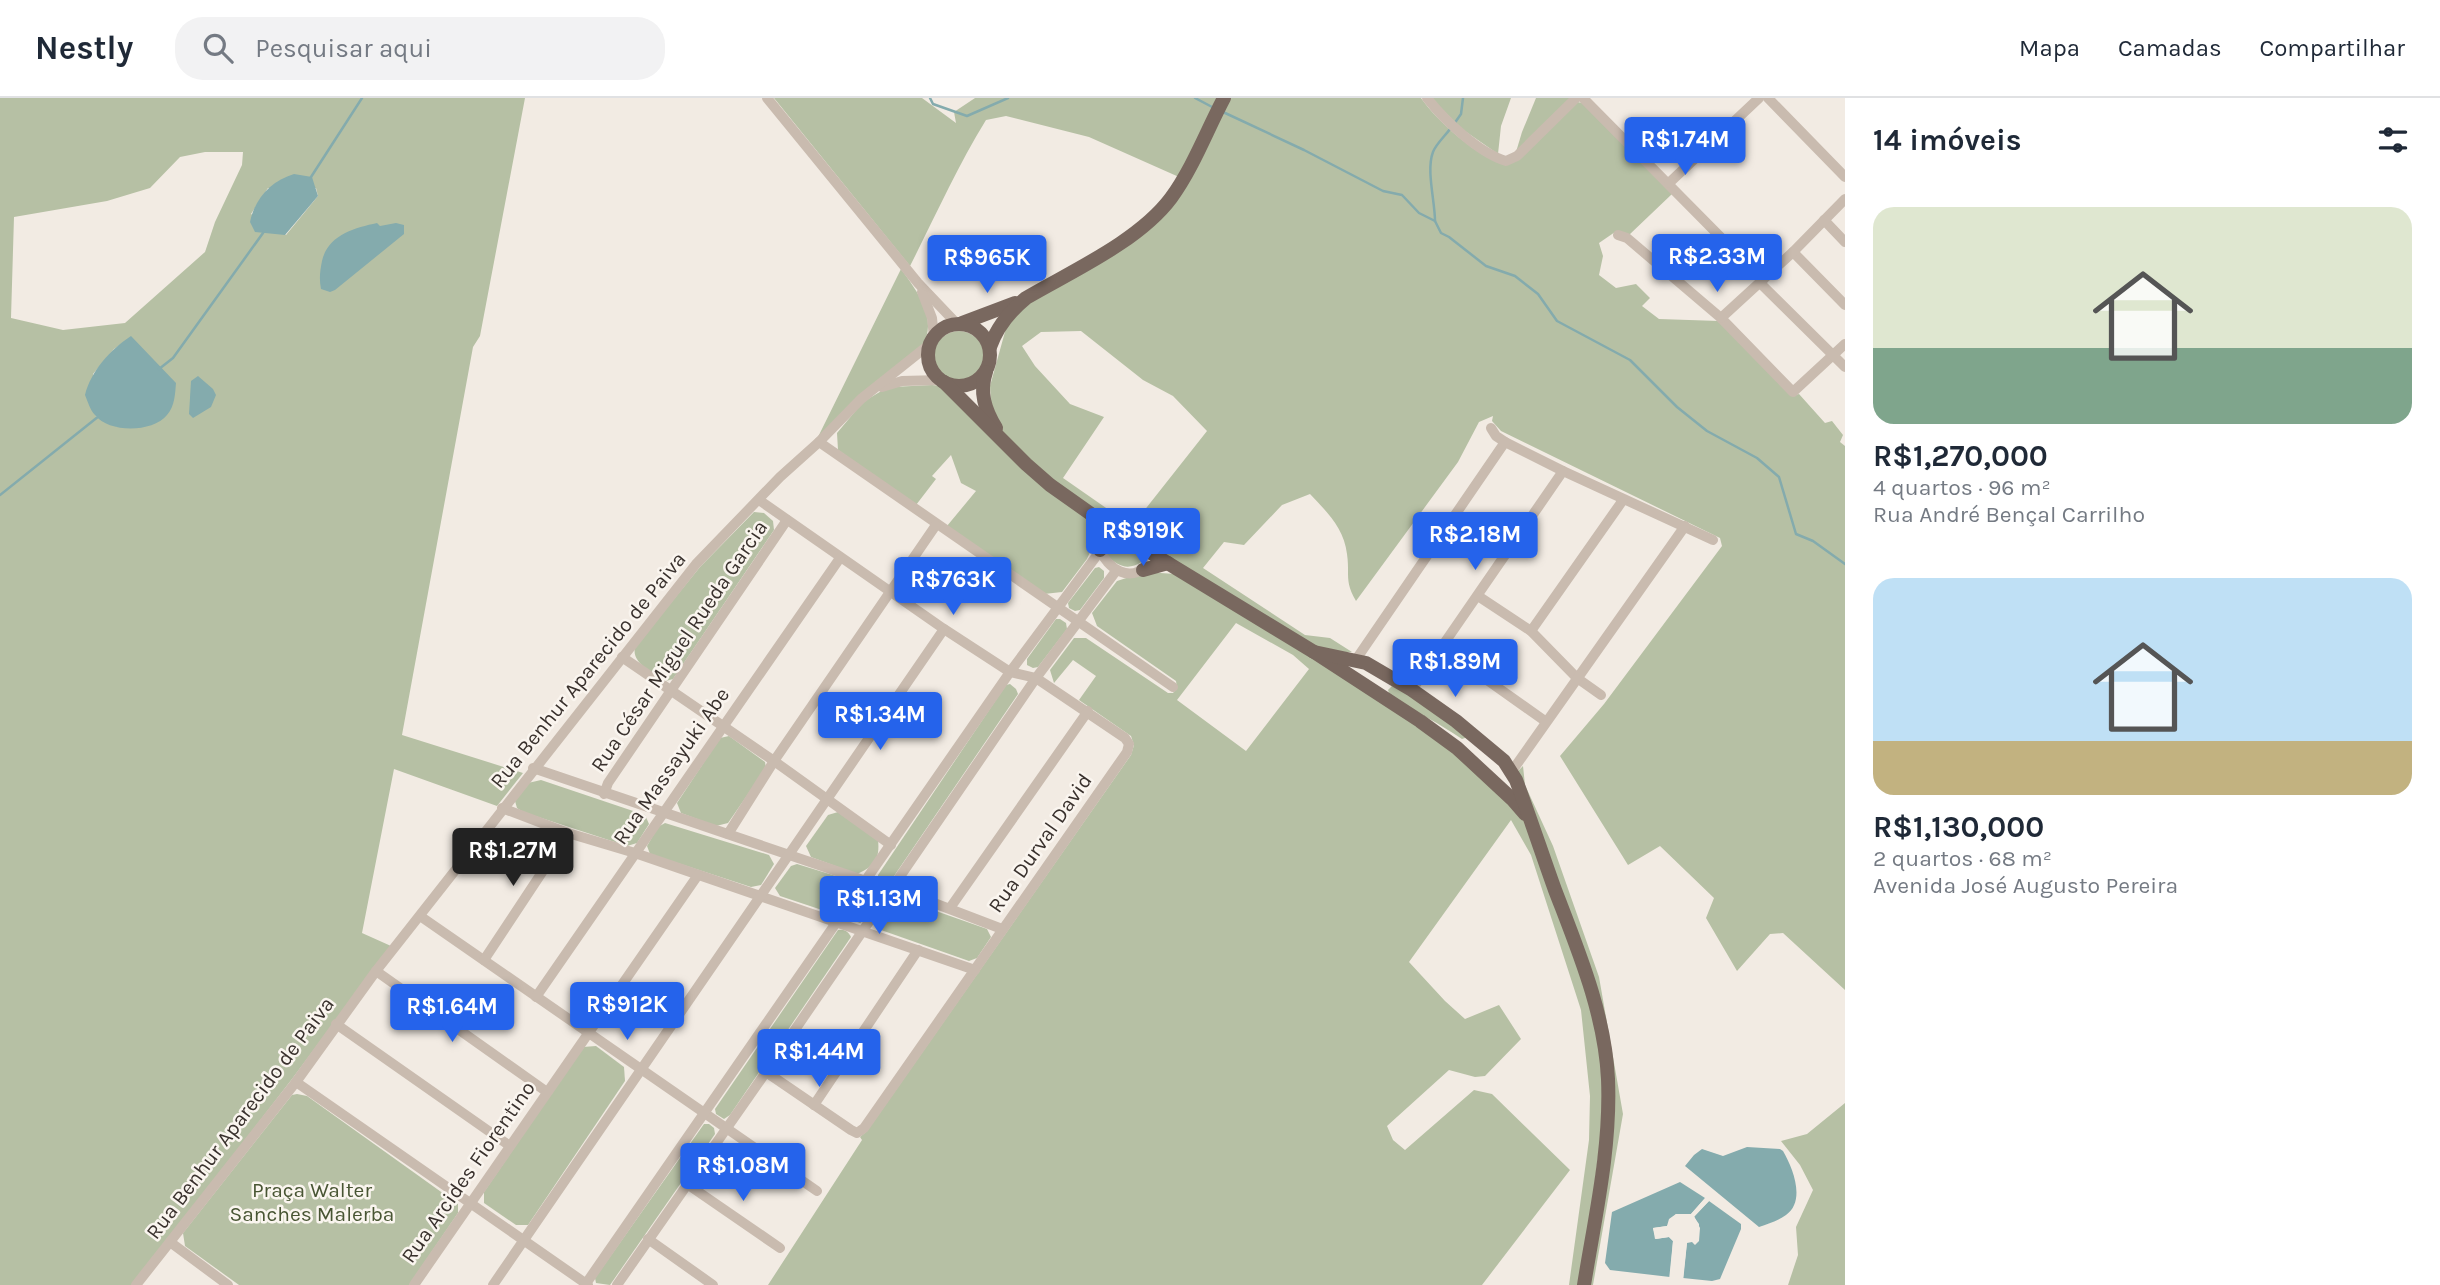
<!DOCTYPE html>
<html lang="pt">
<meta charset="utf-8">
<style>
body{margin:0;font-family:Karla,sans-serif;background:#f2f2f3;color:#1f2937;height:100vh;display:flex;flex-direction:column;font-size:26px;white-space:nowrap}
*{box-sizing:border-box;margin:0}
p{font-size:23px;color:#747a83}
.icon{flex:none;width:38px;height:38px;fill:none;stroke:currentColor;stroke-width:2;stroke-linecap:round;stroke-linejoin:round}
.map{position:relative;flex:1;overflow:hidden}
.side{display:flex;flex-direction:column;background:#fff;width:595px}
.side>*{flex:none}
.price{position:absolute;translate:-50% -60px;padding:0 16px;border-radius:7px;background:#2563eb;color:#fff;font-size:23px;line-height:46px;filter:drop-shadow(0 2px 4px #0008)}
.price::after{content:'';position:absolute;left:50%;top:42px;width:21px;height:16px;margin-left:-10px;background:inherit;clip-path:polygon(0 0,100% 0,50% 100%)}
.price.selected{background:#222;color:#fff}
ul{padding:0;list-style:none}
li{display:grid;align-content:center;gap:14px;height:371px;padding:0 28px}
li span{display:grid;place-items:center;height:217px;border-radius:21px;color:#555}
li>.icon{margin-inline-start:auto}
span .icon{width:126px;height:126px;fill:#fffc;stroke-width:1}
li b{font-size:30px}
h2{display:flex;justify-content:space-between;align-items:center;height:84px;padding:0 28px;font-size:30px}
header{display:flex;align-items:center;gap:42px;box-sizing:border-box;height:98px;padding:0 35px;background:#fff;border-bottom:2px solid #e0e1e3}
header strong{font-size:33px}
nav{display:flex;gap:38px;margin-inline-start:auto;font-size:24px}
.search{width:490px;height:63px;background:#f2f2f3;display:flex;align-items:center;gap:18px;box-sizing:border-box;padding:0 24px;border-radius:28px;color:#747a83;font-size:26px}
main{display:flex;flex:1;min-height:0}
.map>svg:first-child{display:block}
.green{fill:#b6c0a4;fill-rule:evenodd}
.water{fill:#84abad}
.pier{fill:#f2ebe3}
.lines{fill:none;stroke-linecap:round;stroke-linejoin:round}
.stream{stroke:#84abad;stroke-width:2.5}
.minor{stroke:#c9bbaf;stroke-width:10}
.major{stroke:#79685f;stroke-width:14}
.labels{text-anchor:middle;stroke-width:5;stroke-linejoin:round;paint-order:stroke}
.street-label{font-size:21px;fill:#39312d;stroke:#faf5ef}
.park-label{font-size:21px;fill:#485533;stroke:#faf5ef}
</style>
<header>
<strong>Nestly</strong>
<div class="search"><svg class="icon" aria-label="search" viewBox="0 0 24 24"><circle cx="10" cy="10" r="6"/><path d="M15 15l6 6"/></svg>Pesquisar aqui</div>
<nav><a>Mapa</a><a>Camadas</a><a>Compartilhar</a></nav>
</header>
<main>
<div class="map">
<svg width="1845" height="1187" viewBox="0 0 1845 1187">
<rect width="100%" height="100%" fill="#f2ebe3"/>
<g class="green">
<path d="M0,0h525l-45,238 -7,11 -71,388 121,38 -26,33 -103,-37 -32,164 29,13 -99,133 -159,206h-133zM205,54h38l-1,13 -27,57 -10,30 -80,71 -62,7 -52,-12 3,-101 93,-16 43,-13 30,-31zM268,90h48l2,8 -32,39 -35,-21zM131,239l-13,90 -22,-10 -3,-43 21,-25z"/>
<path d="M774,0h148l34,25 -2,-11 21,-14h246l-42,79 -90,-40 -83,-21 -20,4c-29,47 -51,97 -76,146z"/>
<path d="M1229,0h192c15,22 59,62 85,66l71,-62 6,1 89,91 -43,41 -14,-3 -16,11 4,13 -4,19 17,13 20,-4 14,14 -8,8 17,13 60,2 76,74 4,-1 26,29 7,-2 11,14 -3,7 5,4v544l-62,-57 -13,1 -33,37 -31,-53 8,-20 -54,-52 -32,19 -68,-109 44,-52 118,-158 -2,-8 -219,-107 -9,-10 1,-5 -14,6 -21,40 -102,139c-12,-20 -6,-26 -9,-47 -3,-26 -20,-42 -37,-60l-28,11 -38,40 -20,-3 -21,26 102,67 25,3 22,14h-26l-79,-44 -193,-125 -47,-44 -15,-24 -2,-29 18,-65 9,-10 129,-83zM1081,233l62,49 30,16 34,35 -75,95 -69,-48 41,-61 -34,-13 -35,-38 -13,-20 19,-14z"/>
<polygon points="1431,0 1511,0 1501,28 1498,56 1462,31"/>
<polygon points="1536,0 1574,0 1516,54 1522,34"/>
<path d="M901,171c16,22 38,51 21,77l-104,91z"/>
<circle cx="959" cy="258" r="25"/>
<polygon points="932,287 941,288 1093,424 1094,445 1087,461 1062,494 1044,496 947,428 976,393 961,385 951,357 932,378 936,381 916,407 838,352 837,335 863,304 883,292 892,289"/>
<path d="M754,414l10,1 9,8 1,9 -101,149 -7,2c-12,-8 -35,-17 -31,-34l65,-80z"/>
<path d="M1118,440l28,16 -4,8c-15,9 -24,4 -36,-7l2,-7z"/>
<polygon points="1099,469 1104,473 1104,480 1080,512 1075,513 1069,510 1068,505 1095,470"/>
<path d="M1145,474l31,2 244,149 103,91 74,208 7,87 -22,176h-13l20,-145 1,-44 -9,-86 -50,-155 -20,-35 -102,142 36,39 20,18 34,-14 22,34 -36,37 -10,1 -26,-7 -62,56 6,14 12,10 69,-60 18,4 78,76 -88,115h-714l94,-145 -2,-3 7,-6 264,-376 3,-10 -3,-9 -52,-36 17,-24 -23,-16 -19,23 -4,-13 24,-32h12l82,55h5l4,-5 -1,-7 -79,-55 -5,-13 25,-32zM1236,525l57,32 16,14 -63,82 -69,-51z"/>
<polygon points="1056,521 1060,521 1066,525 1067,531 1038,569 1033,570 1027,567 1027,561"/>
<polygon points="1010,586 1016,591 1018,596 892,781 888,784 878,780 878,777 1006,587"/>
<path d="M1392,588l19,9 57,42 -6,2c-23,-16 -48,-28 -72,-43l-2,-6z"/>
<polygon points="729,638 765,664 766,670 728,725 716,728 681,715 677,705 720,640"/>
<polygon points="1523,668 1525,687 1553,748 1599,879 1623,1016 1593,1187 1587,1187 1611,978 1517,674"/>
<polygon points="541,682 645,717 649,726 637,745 627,748 523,714 517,710 515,703 528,685"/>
<path d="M838,714l40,27c2,20 -3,27 -21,35l-46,-17 -5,-11 22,-31z"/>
<polygon points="665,725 769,757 774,766 761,787 751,789 650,756 647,748 658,729"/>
<polygon points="797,766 849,782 852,793 839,813 831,815 780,798 775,790 791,768"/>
<polygon points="873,791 879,793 880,799 863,823 860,825 852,822 851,817 868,792"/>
<polygon points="899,800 987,831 991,839 977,860 969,863 881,832 877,825 891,802"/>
<path d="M838,832c6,-1 10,1 13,7l-121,178 -6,4 -8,-5 -1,-5z"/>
<polygon points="596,948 624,969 625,983 528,1127 516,1127 484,1105 484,1094 583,949"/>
<polygon points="297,996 307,998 458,1106 458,1115 409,1187 239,1187 185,1148 183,1135 292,997"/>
<polygon points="1845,1005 1845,1187 1788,1187 1798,1157 1796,1129 1813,1092 1800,1067 1781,1043 1807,1036"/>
<polygon points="704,1026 709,1026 714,1030 715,1036 610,1187 596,1185 595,1180"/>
</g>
<g class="water">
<path d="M294,76l18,3 6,19 -33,39 -30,-3 -5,-10c5,-24 21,-41 44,-48z"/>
<path d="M377,125l3,3 16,-3 8,2v9l-69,56 -5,2 -9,-3c-2,-10 -1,-18 1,-28 6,-26 32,-33 55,-38z"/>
<path d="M131,238l45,47c-1,11 -1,23 -9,32 -15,18 -58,18 -72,0 -5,-5 -7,-13 -10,-20 6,-24 25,-45 46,-59z"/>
<polygon points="198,278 213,291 216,297 211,309 193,320 189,316 191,283"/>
<path d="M1747,1049l33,2 3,2c10,17 23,50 3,64 -8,6 -18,9 -27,12l-74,-61 9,-11 8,-6 21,7z"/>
<polygon points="1680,1084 1705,1100 1691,1116 1676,1116 1667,1128 1653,1130 1656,1141 1669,1139 1673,1143 1670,1179 1610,1172 1605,1165 1612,1114"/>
<polygon points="1709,1103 1741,1126 1741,1131 1720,1181 1712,1183 1683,1180 1687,1144 1699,1143 1699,1126 1694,1119"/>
</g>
<polygon class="pier" points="1707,1098 1711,1101 1694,1118 1700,1130 1699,1143 1695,1147 1692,1144 1687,1145 1683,1184 1680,1180 1684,1144 1686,1141 1696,1141 1694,1124 1691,1120 1680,1118 1672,1123 1669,1131 1657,1133 1658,1137 1671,1135 1677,1142 1673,1180 1669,1182 1673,1143 1669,1139 1655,1141 1653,1130 1667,1128 1669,1121 1676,1116 1691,1116"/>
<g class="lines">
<g class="stream">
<polyline points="930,0 933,6 967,18 1008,0"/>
<polyline points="1195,0 1214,10"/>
<polyline points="1223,14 1304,52 1383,93 1402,97 1419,115 1435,123 1441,135 1449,139 1486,168 1515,178 1538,196 1557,223 1630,262 1677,309 1707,333 1757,360 1779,379 1796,436 1813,443 1845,466"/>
<polyline points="1454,26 1461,16 1463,0"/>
<polyline points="311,79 362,0"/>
<path d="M1435,123c0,-20 -9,-51 -2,-69 3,-8 12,-16 17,-23"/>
<polyline points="159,271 173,260 263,135"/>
<polyline points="0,397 99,318"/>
</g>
<g class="minor">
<polyline points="767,0 918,185 957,226"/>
<path d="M1427,0c17,22 52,55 79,63l11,-5 59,-58"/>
<polyline points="1583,0 1763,182"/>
<polyline points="1768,0 1845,79"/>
<polyline points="1669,85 1759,0"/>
<polyline points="1824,122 1845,144"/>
<polyline points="1618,137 1627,140 1721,220 1793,294 1845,246"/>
<polyline points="1793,154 1845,207"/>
<polyline points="1760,185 1845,269"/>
<polyline points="922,194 932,220 934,239"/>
<polyline points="1721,220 1793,154 1845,101"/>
<polyline points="882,289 902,283 941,282"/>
<polyline points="1491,330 1496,338 1505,344 1563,373 1713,442"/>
<polyline points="819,344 1173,589"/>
<polyline points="759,402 944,531 1010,574 1036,580 1125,640 1129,646 1127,654 864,1030 857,1035 851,1032 766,974"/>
<path d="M1100,452c7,18 31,34 46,15"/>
<polyline points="1478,498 1531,533 1577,580 1601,597"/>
<polyline points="1531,533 1623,402"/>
<polyline points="1442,550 1545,623"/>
<polyline points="622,559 774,663 891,747"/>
<polyline points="1355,563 1505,344"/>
<polyline points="1412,592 1563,373"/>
<polyline points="533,670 866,783 892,789 1002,831"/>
<polyline points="1512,673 1685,428"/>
<polyline points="604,696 608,685 787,422"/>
<polyline points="502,710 568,735 635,755 975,872"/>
<polyline points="728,736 774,663 936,427"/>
<polyline points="950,810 1088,613"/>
<polyline points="420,818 817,1093"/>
<polyline points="484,862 568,735"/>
<polyline points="376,873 547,994"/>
<polyline points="536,899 840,460"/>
<polyline points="336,926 510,1048"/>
<polyline points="296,984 588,1187"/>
<polyline points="814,1007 918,852"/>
<polyline points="687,1086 780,1150"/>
<polyline points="648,1141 713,1187"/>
<polyline points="170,1144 228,1187"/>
<polyline points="136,1187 296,984 376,873 696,466 780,379 819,344 861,301 930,246"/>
<polyline points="414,1187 698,777"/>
<polyline points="493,1187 944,531"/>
<polyline points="585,1187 1010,574 1115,433"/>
<polyline points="617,1187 766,974 1036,580 1116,473"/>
</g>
<g class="major">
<polyline points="962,225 1015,205"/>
<circle cx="959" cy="257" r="31"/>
<path d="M990,249c7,-20 19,-35 36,-49 46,-27 113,-57 145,-100 22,-30 36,-68 53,-100"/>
<path d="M986,274c-7,20 -1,38 10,56"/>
<polyline points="944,284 1026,366 1050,387 1115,433 1314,554 1420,623 1457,650 1512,701 1525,716"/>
<polyline points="1098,421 1100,452"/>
<polyline points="1143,472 1168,465"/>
<path d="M1314,554l52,11 46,27 44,31 48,40 12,19c14,37 26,74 39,110 23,60 50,124 53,189 3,69 -13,138 -24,206"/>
</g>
</g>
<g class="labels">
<g class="street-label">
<text transform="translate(679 548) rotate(-56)" y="7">Rua César Miguel Rueda Garcia</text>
<text transform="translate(588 572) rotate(-51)" y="7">Rua Benhur Aparecido de Paiva</text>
<text transform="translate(671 668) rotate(-55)" y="7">Rua Massayuki Abe</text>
<text transform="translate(1040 745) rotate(-55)" y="7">Rua Durval David</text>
<text transform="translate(240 1020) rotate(-53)" y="7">Rua Benhur Aparecido de Paiva</text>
<text transform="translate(468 1074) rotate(-55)" y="7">Rua Arcides Fiorentino</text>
</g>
<g class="park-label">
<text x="312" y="1099">Praça Walter<tspan x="312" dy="24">Sanches Malerba</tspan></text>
</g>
</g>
</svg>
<b class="price" style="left:1685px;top:79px">R$1.74M</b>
<b class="price" style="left:1717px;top:196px">R$2.33M</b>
<b class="price" style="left:987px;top:197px">R$965K</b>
<b class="price" style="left:1143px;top:470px">R$919K</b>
<b class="price" style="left:1475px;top:474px">R$2.18M</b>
<b class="price" style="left:953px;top:519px">R$763K</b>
<b class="price" style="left:1455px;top:601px">R$1.89M</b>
<b class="price" style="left:880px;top:654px">R$1.34M</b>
<b class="price selected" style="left:513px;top:790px">R$1.27M</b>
<b class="price" style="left:879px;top:838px">R$1.13M</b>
<b class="price" style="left:627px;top:944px">R$912K</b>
<b class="price" style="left:452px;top:946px">R$1.64M</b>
<b class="price" style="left:819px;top:991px">R$1.44M</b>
<b class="price" style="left:743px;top:1105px">R$1.08M</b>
</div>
<section class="side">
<h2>14 imóveis<svg class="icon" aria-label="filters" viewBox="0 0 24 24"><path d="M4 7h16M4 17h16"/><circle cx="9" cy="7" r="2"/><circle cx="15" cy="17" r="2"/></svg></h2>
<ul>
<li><span style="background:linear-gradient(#dfe7d0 65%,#7fa58c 0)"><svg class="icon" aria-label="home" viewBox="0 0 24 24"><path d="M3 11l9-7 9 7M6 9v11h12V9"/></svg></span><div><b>R$1,270,000</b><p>4 quartos · 96 m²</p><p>Rua André Bençal Carrilho</p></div></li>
<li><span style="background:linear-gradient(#bfe0f5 75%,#c2b280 0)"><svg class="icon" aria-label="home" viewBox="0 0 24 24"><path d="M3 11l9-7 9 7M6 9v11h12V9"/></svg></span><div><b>R$1,130,000</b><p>2 quartos · 68 m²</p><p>Avenida José Augusto Pereira</p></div></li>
</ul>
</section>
</main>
